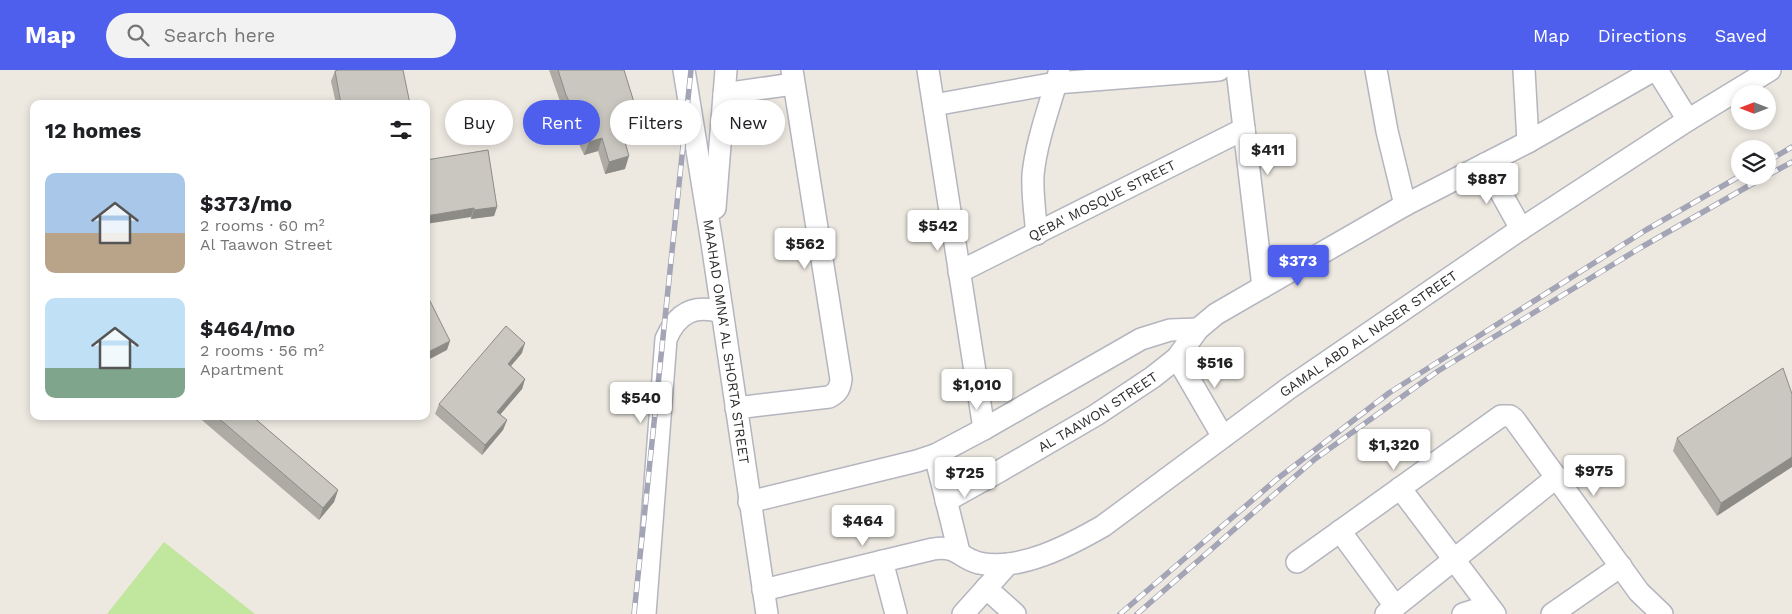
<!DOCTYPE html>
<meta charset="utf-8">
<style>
body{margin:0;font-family:"Work Sans",sans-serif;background:#f2f2f2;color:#202124;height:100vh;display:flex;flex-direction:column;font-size:19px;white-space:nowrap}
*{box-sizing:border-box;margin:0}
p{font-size:16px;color:#757577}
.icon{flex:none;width:28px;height:28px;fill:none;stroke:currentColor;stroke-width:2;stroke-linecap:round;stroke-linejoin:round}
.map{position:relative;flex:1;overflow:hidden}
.sheet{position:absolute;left:30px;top:30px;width:400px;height:320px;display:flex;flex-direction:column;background:#fff;border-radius:10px;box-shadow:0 2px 8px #0003}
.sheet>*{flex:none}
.hud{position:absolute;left:445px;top:30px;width:475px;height:45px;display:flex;gap:10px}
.needle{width:32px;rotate:270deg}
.fabs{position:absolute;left:1731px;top:15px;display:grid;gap:10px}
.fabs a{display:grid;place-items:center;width:45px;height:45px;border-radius:50%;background:#fff;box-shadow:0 2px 8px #0003;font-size:25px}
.price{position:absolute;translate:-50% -42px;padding:0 11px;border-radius:5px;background:#fff;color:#222;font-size:16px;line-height:32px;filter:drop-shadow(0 1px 2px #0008)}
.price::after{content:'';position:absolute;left:50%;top:30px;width:15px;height:11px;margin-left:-8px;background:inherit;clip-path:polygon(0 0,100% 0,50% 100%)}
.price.active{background:#4e5eed;color:#fff}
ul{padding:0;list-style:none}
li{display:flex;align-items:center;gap:15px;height:125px;padding:0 15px}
li span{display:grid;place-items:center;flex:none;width:140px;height:100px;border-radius:10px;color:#555}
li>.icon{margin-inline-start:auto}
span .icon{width:60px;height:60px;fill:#fffc;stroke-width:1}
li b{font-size:21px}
h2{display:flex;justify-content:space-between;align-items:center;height:60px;padding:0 15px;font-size:21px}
.chip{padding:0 18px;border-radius:22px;background:#fff;box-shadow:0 2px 8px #0003;font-size:18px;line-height:45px}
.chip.active{background:#4e5eed;color:#fff}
header{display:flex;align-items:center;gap:30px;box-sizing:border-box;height:70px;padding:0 25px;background:#4e5eed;color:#fff}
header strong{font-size:24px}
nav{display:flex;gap:28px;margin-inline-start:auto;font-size:18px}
.search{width:350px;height:45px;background:#f2f2f2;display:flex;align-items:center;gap:12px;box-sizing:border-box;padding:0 18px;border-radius:28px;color:#757577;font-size:19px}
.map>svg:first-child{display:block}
.pitch{fill:#c1e69e}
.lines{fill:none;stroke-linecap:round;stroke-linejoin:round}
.minor-casing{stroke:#b4b5bf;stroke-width:24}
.minor{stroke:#fff;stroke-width:21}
.rail-casing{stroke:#a3a4b5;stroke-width:5.5}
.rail{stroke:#fff;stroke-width:4;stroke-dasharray:11;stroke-linecap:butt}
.wall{fill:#adaba4}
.shaded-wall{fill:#8d8b86}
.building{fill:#c9c7bf;stroke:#8d8b86}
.labels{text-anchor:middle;stroke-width:4.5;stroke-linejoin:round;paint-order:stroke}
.street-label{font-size:14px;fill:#2d2d2d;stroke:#fff}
</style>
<header>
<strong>Map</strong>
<div class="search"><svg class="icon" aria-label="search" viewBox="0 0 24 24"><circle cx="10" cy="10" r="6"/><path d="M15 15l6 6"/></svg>Search here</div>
<nav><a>Map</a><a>Directions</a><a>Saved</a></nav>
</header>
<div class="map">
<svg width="1792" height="544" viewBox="0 0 1792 544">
<rect width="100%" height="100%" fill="#ede9e1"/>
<polygon class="pitch" points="164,472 255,544 107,544"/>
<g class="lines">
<defs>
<g id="minor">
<path id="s1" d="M684,0l28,173 55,371"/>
<polyline points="928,0 984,359"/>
<polyline points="1237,0 1263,217"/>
<polyline points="1376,0 1387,61 1405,135"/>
<polyline points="1524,0 1528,72"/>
<polyline points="1657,0 1688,50"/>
<polyline points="724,24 793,14"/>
<polyline points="934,35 1056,13 1219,0"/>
<polyline points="1485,94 1521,159"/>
<polyline points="715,138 726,0"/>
<path d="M1037,164c-2,-20 -5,-40 -4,-59 3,-33 17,-70 26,-102"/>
<path id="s2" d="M959,202l285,-143"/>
<polyline points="1177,288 1223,367"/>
<path d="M736,338l93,-11c8,-4 11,-8 12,-18l-49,-309"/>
<polyline points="935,385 959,482"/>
<polyline points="1400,418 1495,544"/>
<path id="s3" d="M946,431l52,-29 98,-57 57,-38 24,-19 21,-29 18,-15 189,-109 123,-63 126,-72"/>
<polyline points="749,432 917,391 935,385 984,359 1141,269 1170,260 1198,259"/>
<polyline points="1340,461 1395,536"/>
<polyline points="882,491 896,544"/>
<polyline points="1297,492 1501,346 1510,346 1514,349 1639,522 1662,544"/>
<polyline points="986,518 1015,544"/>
<path id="s4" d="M763,520l170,-41c25,-4 26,9 46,14 40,9 91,-18 124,-37l186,-138 232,-159 167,-109 82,-50"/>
<path d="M645,544l21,-275c11,-26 28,-35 55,-27"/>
<polyline points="963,544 1008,494"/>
<polyline points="1386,544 1557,407"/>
<polyline points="1463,544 1488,536"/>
<polyline points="1552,544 1621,496"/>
</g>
</defs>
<use href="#minor" class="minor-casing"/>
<use href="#minor" class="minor"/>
<defs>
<g id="rail">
<polyline points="1768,91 1792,77"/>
<polyline points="1768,105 1792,92"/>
<polyline points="634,544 691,0"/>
<polyline points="1120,544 1277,409 1389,323 1646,160 1740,106"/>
<polyline points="1137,544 1315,389 1438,301 1640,178 1766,106"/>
</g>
</defs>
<use href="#rail" class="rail-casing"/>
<use href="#rail" class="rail"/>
</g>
<g class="wall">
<polygon points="549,0 624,0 637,42 632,55 631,55 628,72 625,73 625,99 605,104 598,81 584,85 562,37"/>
<polygon points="335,1 410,34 336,34 331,11"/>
<polygon points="426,90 497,137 494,146 471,149 471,147"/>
<polygon points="522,283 511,296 525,309 522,319 500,344 507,350 503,360 482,385 435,344 439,334"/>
<polygon points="1783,298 1717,446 1673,381 1677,368"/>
<polygon points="197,346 252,346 338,420 334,432 319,450"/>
</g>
<g class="shaded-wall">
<polygon points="637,42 632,55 624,57 628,45"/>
<polygon points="632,60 628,72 618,75 622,62"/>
<polygon points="602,68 598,81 584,85 589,72"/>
<polygon points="629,86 625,99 605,104 609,92"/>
<polygon points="497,137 494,146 471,149 474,140"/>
<polygon points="474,138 471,147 426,154 426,146"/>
<polygon points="450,271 447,280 426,291 426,283"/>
<polygon points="525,273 522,283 504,304 508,294"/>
<polygon points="525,309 522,319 494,352 497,342"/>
<polygon points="507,350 503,360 482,385 485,375"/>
<polygon points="1792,387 1792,397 1717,446 1721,433"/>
<polygon points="338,420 334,432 319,450 323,438"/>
</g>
<g class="building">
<polygon points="338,0 403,0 410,34 341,34 335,1"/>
<polygon points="558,0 624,0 637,42 628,45 632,60 622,62 629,86 609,92 602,68 589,72 566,25"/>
<polygon points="488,80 497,137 474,140 474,138 426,146 426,90"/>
<polygon points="426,223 450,271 426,283"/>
<polygon points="506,256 525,273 508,294 525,309 497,342 507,350 485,375 439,334"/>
<polygon points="1783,298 1792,324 1792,387 1721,433 1677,368"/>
<polygon points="216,346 252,346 338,420 323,438"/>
</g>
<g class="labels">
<g class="street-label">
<text dy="5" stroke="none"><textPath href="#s2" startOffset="160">QEBA' MOSQUE STREET</textPath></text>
<text dy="5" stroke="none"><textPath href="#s4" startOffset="684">GAMAL ABD AL NASER STREET</textPath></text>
<text dy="5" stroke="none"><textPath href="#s1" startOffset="275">MAAHAD OMNA' AL SHORTA STREET</textPath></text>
<text dy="5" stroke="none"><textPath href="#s3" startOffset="176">AL TAAWON STREET</textPath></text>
</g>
</g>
</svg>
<div class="fabs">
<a><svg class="needle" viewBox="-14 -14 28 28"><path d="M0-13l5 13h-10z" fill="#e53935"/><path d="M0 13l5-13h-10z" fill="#757577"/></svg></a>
<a><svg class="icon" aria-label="layers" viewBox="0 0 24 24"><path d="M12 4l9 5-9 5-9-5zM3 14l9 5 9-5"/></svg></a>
</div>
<b class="price" style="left:1268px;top:106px">$411</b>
<b class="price" style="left:1487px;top:135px">$887</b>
<b class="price" style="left:938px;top:182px">$542</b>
<b class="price" style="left:805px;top:200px">$562</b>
<b class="price active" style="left:1298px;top:217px">$373</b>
<b class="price" style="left:1215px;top:319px">$516</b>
<b class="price" style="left:977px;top:341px">$1,010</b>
<b class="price" style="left:641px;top:354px">$540</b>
<b class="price" style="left:1394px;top:401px">$1,320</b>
<b class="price" style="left:1594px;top:427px">$975</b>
<b class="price" style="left:965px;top:429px">$725</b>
<b class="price" style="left:863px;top:477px">$464</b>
<div class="hud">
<a class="chip">Buy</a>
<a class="chip active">Rent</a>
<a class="chip">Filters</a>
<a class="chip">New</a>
</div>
<section class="sheet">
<h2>12 homes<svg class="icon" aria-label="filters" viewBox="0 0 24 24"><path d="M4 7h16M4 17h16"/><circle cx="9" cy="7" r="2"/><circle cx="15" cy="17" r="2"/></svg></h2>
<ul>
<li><span style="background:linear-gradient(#a9c7e8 60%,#b9a48a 0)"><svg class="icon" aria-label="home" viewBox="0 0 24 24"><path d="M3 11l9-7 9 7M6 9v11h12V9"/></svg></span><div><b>$373/mo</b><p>2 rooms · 60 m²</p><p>Al Taawon Street</p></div></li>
<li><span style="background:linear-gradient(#bfe0f5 70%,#7fa58c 0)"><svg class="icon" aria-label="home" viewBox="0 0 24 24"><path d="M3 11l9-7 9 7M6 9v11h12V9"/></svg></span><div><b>$464/mo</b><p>2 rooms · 56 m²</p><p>Apartment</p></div></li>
</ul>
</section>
</div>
